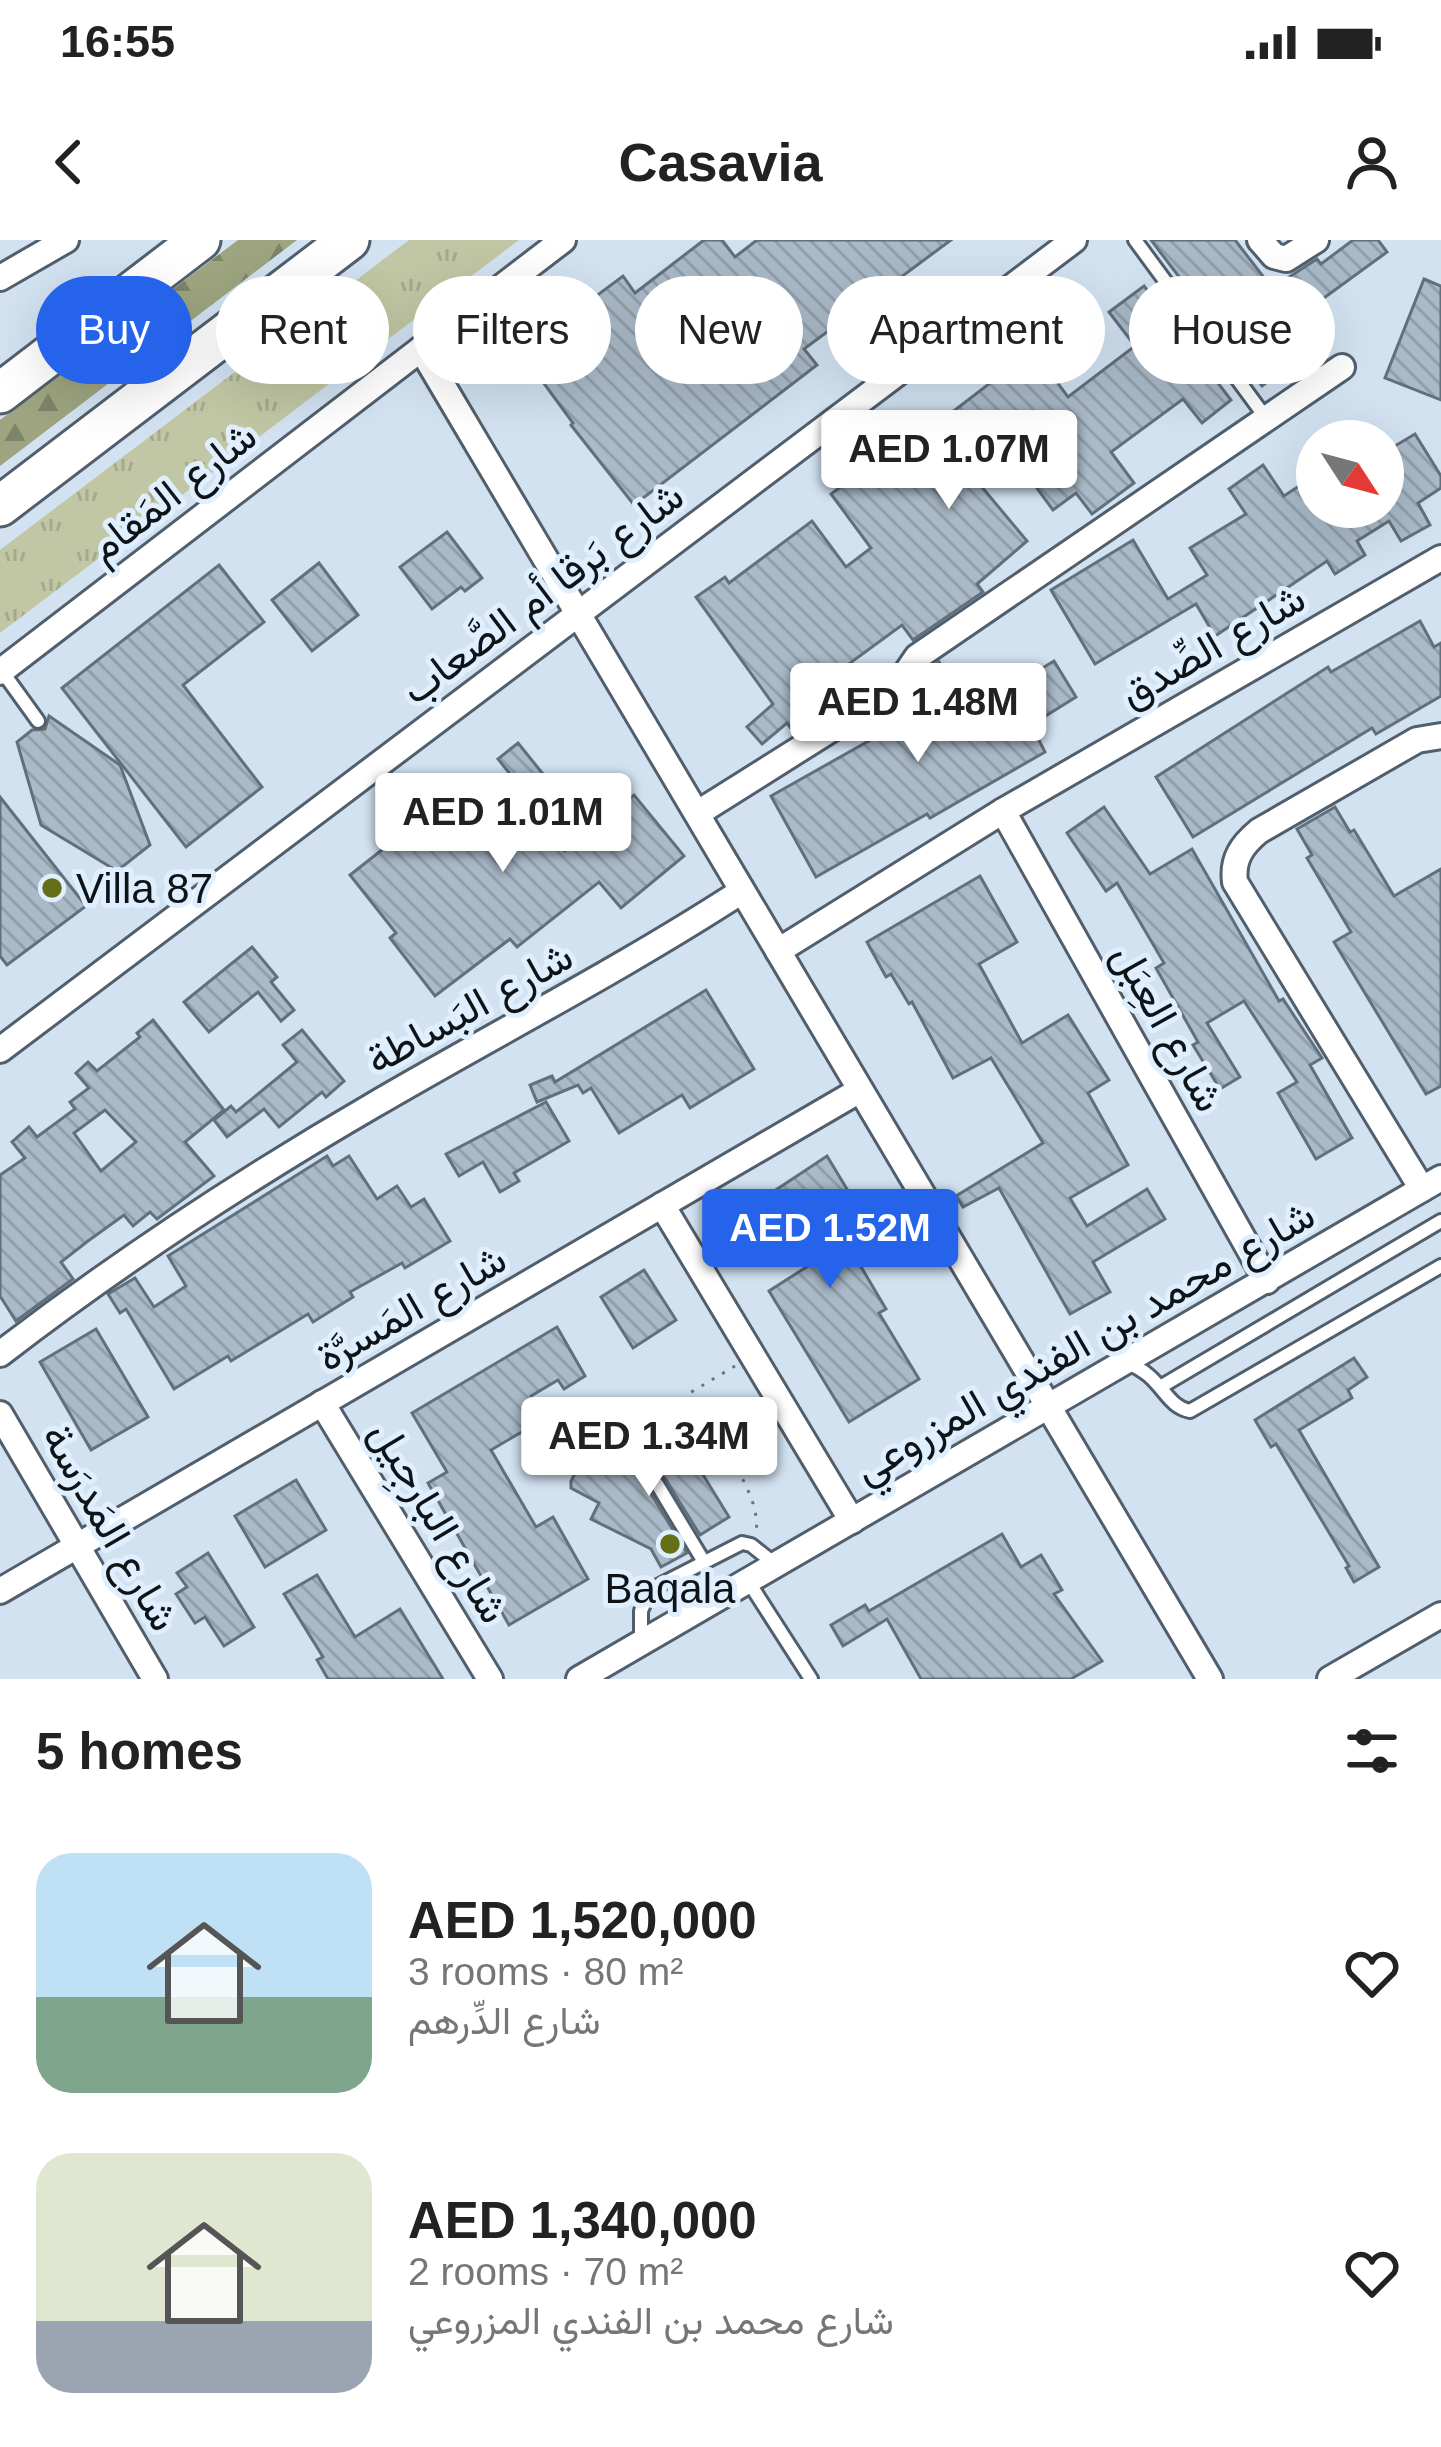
<!DOCTYPE html>
<meta charset="utf-8">
<style>
body{margin:0;font-family:Arial,Vazirmatn,sans-serif;background:#f2f2f2;color:#222;height:100vh;display:flex;flex-direction:column;font-size:45px;white-space:nowrap}
*{box-sizing:border-box;margin:0}
p{font-size:39px;color:#767676}
.icon{flex:none;width:66px;height:66px;fill:none;stroke:currentColor;stroke-width:2;stroke-linecap:round;stroke-linejoin:round}
.map{position:relative;height:1439px;overflow:hidden}
.drawer{display:flex;flex-direction:column;background:#fff;flex:1}
.drawer>*{flex:none}
.hud{position:absolute;left:36px;top:36px;width:1371px;height:108px;display:flex;gap:24px}
.needle{width:78px;rotate:126deg}
.fabs{position:absolute;left:1296px;top:180px;display:grid;gap:24px}
.fabs a{display:grid;place-items:center;width:108px;height:108px;border-radius:50%;background:#fff;box-shadow:0 12px 48px #0002;font-size:60px}
.price{position:absolute;translate:-50% -102px;padding:0 27px;border-radius:12px;background:#fff;color:#222;font-size:39px;line-height:78px;filter:drop-shadow(0 3px 6px #0008)}
.price::after{content:'';position:absolute;left:50%;top:72px;width:36px;height:27px;margin-left:-18px;background:inherit;clip-path:polygon(0 0,100% 0,50% 100%)}
.price.current{background:#2563eb;color:#fff}
ul{padding:0;list-style:none}
li{display:flex;align-items:center;gap:36px;height:300px;padding:0 36px}
li span{display:grid;place-items:center;flex:none;width:336px;height:240px;border-radius:36px;color:#555}
li>.icon{margin-inline-start:auto}
span .icon{width:144px;height:144px;fill:#fffc;stroke-width:1}
li b{font-size:51px}
h2{display:flex;justify-content:space-between;align-items:center;height:144px;padding:0 36px;font-size:51px}
.pill{padding:0 42px;border-radius:54px;background:#fff;box-shadow:0 12px 48px #0002;font-size:42px;line-height:108px}
.pill.current{background:#2563eb;color:#fff}
.status{display:flex;justify-content:space-between;align-items:center;height:84px;padding:0 60px;background:#fff;direction:ltr}
.status svg{height:33px;fill:currentColor}
header{display:flex;justify-content:space-between;align-items:center;height:156px;padding:0 36px;background:#fff;font-size:54px;font-weight:700}
.map>svg:first-child{display:block}
.grass{fill:url(#grass-tufts)}
.forest{fill:url(#forest-firs)}
.building{fill:url(#building-back-hatch);stroke:#61707d;stroke-width:3;fill-rule:evenodd}
.lines{fill:none;stroke-linecap:round;stroke-linejoin:round}
.service-casing{stroke:#515f6c;stroke-width:18}
.minor-casing{stroke:#515f6c;stroke-width:30}
.trunk-casing{stroke:#515f6c;stroke-width:45}
.path{stroke:#6b757f;stroke-width:3;stroke-dasharray:3 9;stroke-linecap:butt}
.service{stroke:#fff;stroke-width:12}
.minor{stroke:#fff;stroke-width:24}
.trunk{stroke:#fff;stroke-width:39}
.poi-dot{fill:#656f17;stroke:#dfeffe;stroke-width:4.5}
.labels{text-anchor:middle;stroke-width:10;stroke-linejoin:round;paint-order:stroke}
.street-label{font-size:42px;fill:#0e1318;stroke:#dfeffe}
.poi-label{font-size:42px;fill:#0e1318;stroke:#dfeffe;text-anchor:start}
</style>
<div class="status"><b>16:55</b><svg viewBox="0 0 49 12"><path d="M0 12V9h3v3zM5 12V6h3v6zM10 12V3h3v9zM15 12V0h3v12zM26 1h20v11H26zM47 4h2v5h-2z"/></svg></div>
<header><svg class="icon" aria-label="back" viewBox="0 0 24 24"><path d="M15 5l-7 7 7 7"/></svg>Casavia<svg class="icon" aria-label="person" viewBox="0 0 24 24"><circle cx="12" cy="8" r="4"/><path d="M4 21q1-7 8-7t8 7"/></svg></header>
<div class="map">
<svg width="1441" height="1439" viewBox="0 0 1441 1439">
<defs>
<pattern id="grass-tufts" width="24" height="20" patternUnits="userSpaceOnUse" patternTransform="scale(3)"><rect width="24" height="20" fill="#c1c7a4"/><path d="M3 7l-1-3M5 7V3M7 7l1-3M15 17l-1-3M17 17v-4M19 17l1-3" fill="none" stroke="#a5aa8c"/></pattern>
<pattern id="forest-firs" width="22" height="20" patternUnits="userSpaceOnUse" patternTransform="scale(3)"><rect width="22" height="20" fill="#9da47f"/><path d="M5 1l3.5 6h-7zM16 11l3.5 6h-7z" fill="#7e8467"/></pattern>
<pattern id="building-back-hatch" width="6" height="6" patternUnits="userSpaceOnUse" patternTransform="scale(3)"><rect width="6" height="6" fill="#aabac8"/><path d="M-1 5l2 2M0 0l6 6M5-1l2 2" fill="none" stroke="#919fab"/></pattern>
</defs>
<rect width="100%" height="100%" fill="#d2e2f1"/>
<polygon class="grass" points="409,0 519,0 0,393 0,310"/>
<polygon class="forest" points="238,0 297,0 0,226 0,180"/>
<g class="building">
<polygon points="704,0 722,0 735,17 757,0 951,0 804,109 817,125 634,265 571,185 573,183 521,112 623,36 635,53"/>
<polygon points="1151,0 1235,0 1272,48 1317,19 1321,24 1353,0 1378,0 1387,12 1295,79 1315,106 1262,146"/>
<polygon points="1424,39 1441,46 1441,160 1385,138"/>
<polygon points="1144,46 1231,160 1202,183 1183,159 1111,212 1134,243 1092,274 1076,253 1053,270 1011,213 976,240 1027,301 977,344 983,352 913,400 902,385 809,453 814,460 801,470 809,480 793,491 787,483 762,504 747,487 773,464 696,357 725,337 729,343 812,281 846,327 871,308 831,254 881,217 886,223 1033,110 1068,157 1135,106 1109,72"/>
<polygon points="1415,194 1441,236 1441,248 1418,263 1430,285 1401,301 1389,281 1357,301 1365,315 1335,334 1327,321 1215,396 1196,364 1095,424 1051,350 1133,300 1168,359 1207,335 1190,308 1246,274 1229,249 1263,225 1284,256 1317,234 1317,267 1383,267 1383,213"/>
<polygon points="447,292 482,338 465,351 461,347 432,369 400,327"/>
<polygon points="319,323 358,375 312,411 272,360"/>
<polygon points="219,325 264,382 183,445 262,547 186,607 62,448"/>
<polygon points="1420,381 1434,407 1441,403 1441,456 1376,494 1372,488 1193,597 1156,537 1328,427 1331,432"/>
<polygon points="1054,421 1076,457 1031,485 1045,512 930,578 927,574 816,637 771,556 881,494 878,489 933,457 922,439 939,422 953,445 961,440 977,468"/>
<polygon points="49,476 120,525 150,605 117,631 41,585 17,502 32,490 45,489"/>
<polygon points="518,503 543,534 519,553 565,611 634,555 684,616 621,668 599,642 517,707 510,699 435,756 390,698 396,693 350,635 411,587 423,603 510,534 498,519"/>
<polygon points="0,557 86,666 7,725 0,716"/>
<polygon points="1104,567 1150,634 1192,609 1279,761 1283,759 1322,818 1310,825 1352,898 1316,919 1278,853 1297,842 1244,761 1207,783 1240,837 1220,849 1193,805 1198,802 1156,728 1164,723 1117,643 1106,651 1067,593"/>
<polygon points="1335,567 1350,592 1354,590 1394,656 1441,629 1441,846 1426,854 1334,702 1351,692 1307,618 1312,615 1297,589"/>
<polygon points="980,636 1017,702 979,724 1022,803 1068,775 1109,840 1088,853 1128,925 1070,958 1087,986 1147,949 1165,979 1093,1022 1110,1052 1070,1074 999,948 963,967 956,956 1043,903 991,818 953,838 912,762 909,764 891,734 886,737 867,702"/>
<polygon points="252,707 277,737 271,742 294,770 281,781 258,752 209,792 184,762"/>
<polygon points="706,750 754,829 690,868 682,855 619,893 591,848 583,853 578,845 537,862 530,845 552,836 555,842"/>
<path d="M153,780l71,90 -39,32 29,34 -57,43 -7,-7 -17,14 -9,-11 -36,26 -27,21 12,17 -57,42 -16,-25v-121l25,-17 -13,-16 17,-15 8,10 38,-28 -5,-7 19,-14 -13,-15 12,-11 9,9 43,-34 -3,-4zM105,870l31,32 -35,29 -27,-38z"/>
<polygon points="302,790 344,841 326,857 322,852 279,887 264,869 227,897 214,880 231,866 236,872 297,822 283,805"/>
<polygon points="546,862 569,901 514,933 519,941 500,952 483,922 459,936 446,914"/>
<polygon points="327,916 333,926 349,916 377,959 397,946 411,967 424,959 450,1001 405,1028 402,1023 350,1052 353,1057 313,1082 308,1074 231,1121 228,1116 174,1149 126,1069 120,1073 108,1054 135,1038 154,1067 186,1046 168,1016"/>
<polygon points="827,916 865,979 841,993 886,1069 879,1073 919,1139 849,1182 769,1051 819,1019 796,981 740,1014 723,985"/>
<polygon points="644,1030 676,1080 633,1108 601,1057"/>
<polygon points="557,1087 585,1136 564,1149 558,1140 531,1156 544,1179 491,1210 536,1287 553,1277 588,1339 509,1385 428,1243 447,1232 412,1173"/>
<polygon points="96,1089 148,1177 91,1210 40,1122"/>
<polygon points="1354,1118 1367,1137 1348,1150 1352,1158 1299,1190 1379,1327 1354,1342 1346,1328 1349,1326 1276,1204 1271,1207 1255,1180"/>
<polygon points="681,1199 729,1277 700,1295 665,1238 658,1234 651,1236 648,1249 687,1313 661,1327 651,1309 591,1279 599,1263 571,1248 571,1241 587,1211 627,1233"/>
<polygon points="296,1240 326,1290 265,1327 235,1276"/>
<polygon points="1002,1294 1021,1327 1041,1315 1062,1350 1054,1354 1102,1421 1071,1439 921,1439 887,1379 843,1406 831,1385 865,1365 869,1371"/>
<polygon points="208,1313 254,1387 224,1406 205,1377 195,1383 176,1354 187,1347 177,1333"/>
<polygon points="317,1335 355,1397 400,1369 443,1439 328,1439 317,1420 323,1417 284,1354"/>
</g>
<g class="lines">
<defs>
<g id="service">
<polyline points="1135,0 1266,178"/>
<polyline points="2,431 38,481"/>
<path d="M1127,1123c36,13 37,43 63,48l251,-145"/>
<polyline points="1162,1146 1441,981"/>
<polyline points="657,1244 704,1322"/>
<polyline points="748,1341 811,1439"/>
<polyline points="641,1400 641,1371 650,1350 742,1303 751,1305 775,1324"/>
</g>
<g id="minor">
<polyline points="1260,0 1274,16 1286,19 1316,0"/>
<polyline points="0,38 66,0"/>
<polyline points="421,109 1210,1439"/>
<polyline points="0,432 563,0"/>
<polyline points="1003,571 1267,1041"/>
<polyline points="698,573 895,449 917,417 1342,127"/>
<polyline points="778,711 1003,571 1441,318"/>
<polyline points="0,810 1074,0"/>
<path d="M1422,949l-187,-307c-3,-23 7,-37 24,-51l158,-91 24,-4"/>
<polyline points="662,965 852,1281"/>
<path d="M0,1114c118,-91 243,-173 372,-248 123,-72 250,-137 370,-215"/>
<polyline points="322,1163 490,1439"/>
<polyline points="0,1174 155,1439"/>
<polyline points="0,1351 860,850"/>
<polyline points="579,1439 1441,938"/>
<polyline points="1330,1439 1441,1375"/>
</g>
<g id="trunk">
<polyline points="0,153 200,0"/>
<polyline points="0,266 349,0"/>
</g>
</defs>
<use href="#service" class="service-casing"/>
<use href="#minor" class="minor-casing"/>
<use href="#trunk" class="trunk-casing"/>
<path class="path" d="M735,1126l-47,28c21,35 75,98 68,138"/>
<use href="#service" class="service"/>
<use href="#minor" class="minor"/>
<use href="#trunk" class="trunk"/>
</g>
<g class="poi-dot">
<circle cx="52" cy="648" r="12"/>
<circle cx="670" cy="1304" r="12"/>
</g>
<g class="labels">
<g class="street-label">
<text transform="translate(172 251) rotate(-38)" y="15">شارع المَقام</text>
<text transform="translate(542 352) rotate(-37)" y="15">شارع بَرقا أم الصَّعاب</text>
<text transform="translate(1212 405) rotate(-30)" y="15">شارع الصِّدق</text>
<text transform="translate(469 767) rotate(-29)" y="15">شارع البَساطة</text>
<text transform="translate(1169 787) rotate(61)" y="15">شارع العِبَل</text>
<text transform="translate(411 1067) rotate(-30)" y="15">شارع المَسرَّة</text>
<text transform="translate(1084 1101) rotate(-30)" y="15">شارع محمد بن الفندي المزروعي</text>
<text transform="translate(440 1281) rotate(59)" y="15">شارع البارجِيل</text>
<text transform="translate(111 1287) rotate(60)" y="15">شارع المَدرَسة</text>
</g>
<g class="poi-label">
<text x="76" y="663">Villa 87</text>
<text x="670" y="1363" text-anchor="middle">Baqala</text>
</g>
</g>
</svg>
<div class="fabs">
<a><svg class="needle" viewBox="-14 -14 28 28"><path d="M0-13l5 13h-10z" fill="#e53935"/><path d="M0 13l5-13h-10z" fill="#767676"/></svg></a>
</div>
<b class="price" style="left:949px;top:272px">AED 1.07M</b>
<b class="price" style="left:918px;top:525px">AED 1.48M</b>
<b class="price" style="left:503px;top:635px">AED 1.01M</b>
<b class="price current" style="left:830px;top:1051px">AED 1.52M</b>
<b class="price" style="left:649px;top:1259px">AED 1.34M</b>
<div class="hud">
<a class="pill current">Buy</a>
<a class="pill">Rent</a>
<a class="pill">Filters</a>
<a class="pill">New</a>
<a class="pill">Apartment</a>
<a class="pill">House</a>
</div>
</div>
<section class="drawer">
<h2>5 homes<svg class="icon" aria-label="filters" viewBox="0 0 24 24"><path d="M4 7h16M4 17h16"/><circle cx="9" cy="7" r="2"/><circle cx="15" cy="17" r="2"/></svg></h2>
<ul>
<li><span style="background:linear-gradient(#bfe0f5 60%,#7fa58c 0)"><svg class="icon" aria-label="home" viewBox="0 0 24 24"><path d="M3 11l9-7 9 7M6 9v11h12V9"/></svg></span><div><b>AED 1,520,000</b><p>3 rooms · 80 m²</p><p>شارع الدِّرهم</p></div><svg class="icon" aria-label="heart" viewBox="0 0 24 24"><path d="M12 20l-8-8c-3-5 5-10 8-4 3-6 11-1 8 4z"/></svg></li>
<li><span style="background:linear-gradient(#dfe7d0 70%,#9aa5b1 0)"><svg class="icon" aria-label="home" viewBox="0 0 24 24"><path d="M3 11l9-7 9 7M6 9v11h12V9"/></svg></span><div><b>AED 1,340,000</b><p>2 rooms · 70 m²</p><p>شارع محمد بن الفندي المزروعي</p></div><svg class="icon" aria-label="heart" viewBox="0 0 24 24"><path d="M12 20l-8-8c-3-5 5-10 8-4 3-6 11-1 8 4z"/></svg></li>
</ul>
</section>
